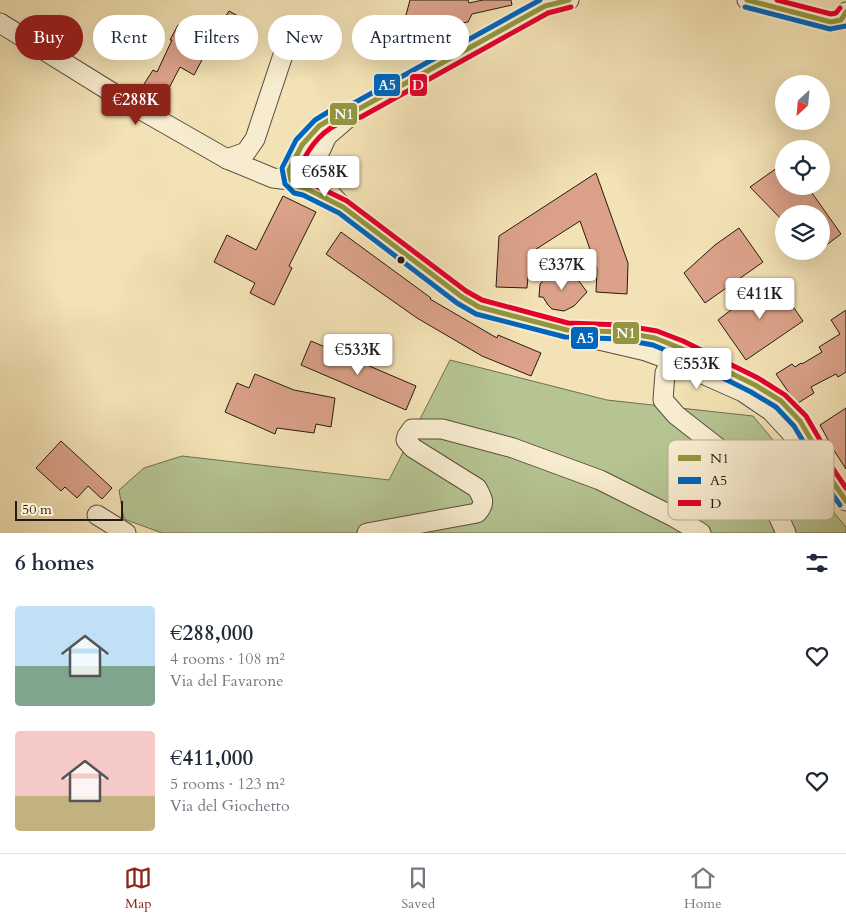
<!DOCTYPE html>
<meta charset="utf-8">
<style>
body{margin:0;font-family:Cardo,serif;background:#f2f2f3;color:#1f2937;height:100vh;display:flex;flex-direction:column;font-size:19px;white-space:nowrap}
*{box-sizing:border-box;margin:0}
p{font-size:16px;color:#747a83}
.icon{flex:none;width:28px;height:28px;fill:none;stroke:currentColor;stroke-width:2;stroke-linecap:round;stroke-linejoin:round}
.map{position:relative;height:533px;overflow:hidden}
.sheet{display:flex;flex-direction:column;background:#fff;flex:1}
.sheet>*{flex:none}
.guide{position:absolute;left:15px;top:15px;width:500px;height:45px;display:flex;gap:10px}
.needle{width:32px;rotate:206deg}
.controls{position:absolute;left:775px;top:75px;display:grid;gap:10px}
.controls a{display:grid;place-items:center;width:55px;height:55px;border-radius:50%;background:#fff;box-shadow:0 5px 20px #0002;font-size:25px}
.scale{position:absolute;left:15px;bottom:12px;width:108px;box-sizing:border-box;padding-left:5px;border:2px solid #251b15;border-top:0;font-size:14px;line-height:18px;white-space:nowrap;color:#251b15;-webkit-text-stroke:4px #f7eccf;paint-order:stroke}
.price{position:absolute;translate:-50% -42px;padding:0 11px;border-radius:5px;background:#fff;color:#222;font-size:16px;line-height:32px;filter:drop-shadow(0 1px 2px #0008)}
.price::after{content:'';position:absolute;left:50%;top:30px;width:15px;height:11px;margin-left:-8px;background:inherit;clip-path:polygon(0 0,100% 0,50% 100%)}
.price.on{background:#8f2418;color:#fff}
ul{padding:0;list-style:none}
li{display:flex;align-items:center;gap:15px;height:125px;padding:0 15px}
li span{display:grid;place-items:center;flex:none;width:140px;height:100px;border-radius:5px;color:#555}
li>.icon{margin-inline-start:auto}
span .icon{width:60px;height:60px;fill:#fffc;stroke-width:1}
li b{font-size:21px}
h2{display:flex;justify-content:space-between;align-items:center;height:60px;padding:0 15px;font-size:21px}
.chip{padding:0 18px;border-radius:22px;background:#fff;box-shadow:0 5px 20px #0002;font-size:18px;line-height:45px}
.chip.on{background:#8f2418;color:#fff}
.tabs{display:flex;justify-content:space-around;align-items:center;height:70px;border-top:1px solid #e0e1e3;background:#fff;font-size:14px;color:#747a83}
.tabs a{display:grid;justify-items:center;gap:2px}
.tabs .on{color:#8f2418}
.map>svg:first-child{display:block}
.green{fill:#b5c491;stroke:#6d7053}
.building{fill:#dba289;stroke:#251b15}
.lines{fill:none;stroke-linecap:round;stroke-linejoin:round}
.minor-casing{stroke:#584d3d;stroke-width:21}
.minor{stroke:#f7eccf;stroke-width:19}
.bus-1-casing{stroke:#f7eccf;stroke-width:9}
.bus-2-casing{stroke:#f7eccf;stroke-width:9}
.bus-3-casing{stroke:#f7eccf;stroke-width:9}
.bus-1{stroke:#93963f;stroke-width:5}
.bus-2{stroke:#0065bd;stroke-width:5}
.bus-3{stroke:#e4002b;stroke-width:5}
.bus-dot{fill:#251b15;stroke:#f7eccf;stroke-width:2}
.key{fill:#f7eccf;stroke:#b8ad97;stroke-width:1}
.key-label{font-size:14px;fill:#251b15}
.line-badge{stroke:#f7eccf;stroke-width:2}
.badge-label{font-size:14px;text-anchor:middle;font-weight:bold;fill:#fff}
</style>
<div class="map">
<svg width="846" height="533" viewBox="0 0 846 533">
<rect width="100%" height="100%" fill="#f3e2b5"/>
<filter id="stains"><feTurbulence type="fractalNoise" baseFrequency=".004" numOctaves="4"/><feColorMatrix values="0 0 0 0 .2 0 0 0 0 .09 0 0 0 0 .02 0 0 0 .5 -.17"/></filter>
<radialGradient id="worn" r=".72"><stop offset=".6" stop-color="#630" stop-opacity="0"/><stop offset="1" stop-color="#630" stop-opacity=".3"/></radialGradient>
<polygon class="green" points="450,360 607,400 753,416 846,527 846,533 162,533 124,519 119,490 144,468 182,456 389,480"/>
<g class="building">
<polygon points="410,0 468,0 469,3 483,0 511,0 512,5 472,14 468,22 423,30 406,15"/>
<polygon points="229,11 245,20 237,33 221,24"/>
<polygon points="178,25 188,30 189,28 212,41 194,75 180,67 168,90 165,88 156,105 142,98 148,87 144,84 153,70 157,72 172,40 170,40"/>
<polygon points="784,163 784,186 807,186 841,234 821,249 821,214 784,214 784,222 750,187"/>
<polygon points="596,173 628,263 627,294 596,292 597,269 580,221 530,253 527,288 496,287 499,236"/>
<polygon points="283,196 316,212 289,266 292,268 274,305 250,293 255,283 214,262 227,235 256,250"/>
<polygon points="739,228 763,262 705,303 684,273 715,245"/>
<polygon points="341,232 431,298 430,299 497,338 498,335 541,353 531,376 482,356 417,318 326,254"/>
<polygon points="557,271 571,273 576,277 587,292 574,306 564,311 552,309 548,305 543,297 539,297 540,284 549,274"/>
<polygon points="771,279 775,286 778,285 803,321 746,360 718,320"/>
<polygon points="846,310 846,372 838,377 836,374 811,387 814,393 798,403 789,393 776,374 792,364 795,367 801,363 802,364 822,352 819,347 840,334 831,320"/>
<polygon points="311,341 416,386 406,410 301,365"/>
<polygon points="255,374 294,390 335,398 331,427 316,424 314,433 277,428 275,434 225,412 237,383 249,388"/>
<polygon points="846,408 846,469 833,449 820,425"/>
<polygon points="61,441 112,488 102,499 88,486 77,498 65,487 61,491 36,468"/>
</g>
<g class="lines">
<defs>
<g id="minor">
<polyline points="747,0 831,22 841,20 846,12"/>
<polyline points="0,23 129,103 227,159 273,178 290,180"/>
<polyline points="227,159 246,152 255,139 284,52"/>
<path d="M295,161c23,-12 23,13 30,25 5,8 11,14 18,21l119,90 17,10 88,23 19,7 60,14 25,9 72,32 28,19 35,38 14,14 26,38"/>
<polyline points="315,162 327,136 357,110 400,87 545,6 569,0"/>
<polyline points="335,203 305,188 296,186 290,180 289,173 290,167 295,161 302,145 319,126 336,116"/>
<polyline points="613,331 655,338 666,342 721,368 781,401 800,421 815,449"/>
<polyline points="671,360 665,373 663,400 676,415 717,447 770,498 786,533"/>
<polyline points="97,515 126,533"/>
<path d="M367,533l110,-20c9,-10 6,-14 0,-25l-64,-40 -7,-8 1,-4 5,-7h30l71,19 87,32 74,37 27,16"/>
</g>
</defs>
<use href="#minor" class="minor-casing"/>
<use href="#minor" class="minor"/>
<defs>
<g id="bus-1">
<polyline points="569,0 545,6 357,110 336,116 319,126 302,145 289,170 291,180 298,186 305,188 343,207 462,297 479,307 567,330 621,332 655,338 680,348 755,385 781,401 800,421 813,443 820,463 846,501"/>
<polyline points="747,0 831,22 841,20 846,12"/>
</g>
<g id="bus-2">
<polyline points="540,0 354,103 333,109 315,120 296,140 282,168 285,184 294,193 303,195 339,213 457,303 476,314 565,337 620,339 653,345 677,355 751,392 776,407 794,426 806,446 813,467 840,505"/>
<polyline points="745,7 830,29 846,26"/>
</g>
<g id="bus-3">
<polyline points="777,0 831,14 836,13 840,8"/>
<path d="M571,7l-23,6 -187,104c-8,2 -16,3 -23,7 -21,10 -31,28 -41,48l1,5 49,24 119,90 16,9 86,23 53,2 36,6 26,10 75,37 27,17 21,21 14,24 7,20 19,28"/>
</g>
</defs>
<use href="#bus-1" class="bus-1-casing"/>
<use href="#bus-2" class="bus-2-casing"/>
<use href="#bus-3" class="bus-3-casing"/>
<use href="#bus-1" class="bus-1"/>
<use href="#bus-2" class="bus-2"/>
<use href="#bus-3" class="bus-3"/>
</g>
<circle class="bus-dot" cx="401" cy="260" r="4.5"/>
<rect x="668" y="440" width="166" height="80" rx="8" class="key"/>
<rect x="678" y="455" width="23" height="6" fill="#93963f"/>
<rect x="678" y="477" width="23" height="7" fill="#0065bd"/>
<rect x="678" y="500" width="23" height="6" fill="#e4002b"/>
<g class="key-label">
<text x="710" y="463">N1</text>
<text x="710" y="485">A5</text>
<text x="710" y="508">D</text>
</g>
<g class="line-badge">
<rect x="373" y="73" width="28" height="24" rx="5" fill="#0065bd"/>
<rect x="409" y="73" width="19" height="24" rx="5" fill="#e4002b"/>
<rect x="329" y="102" width="29" height="24" rx="5" fill="#93963f"/>
<rect x="612" y="321" width="28" height="24" rx="5" fill="#93963f"/>
<rect x="570" y="326" width="29" height="24" rx="5" fill="#0065bd"/>
</g>
<g class="badge-label">
<text x="387" y="90">A5</text>
<text x="418" y="90">D</text>
<text x="344" y="119">N1</text>
<text x="626" y="338">N1</text>
<text x="585" y="343">A5</text>
</g>
<rect width="100%" height="100%" filter="url(#stains)"/>
<rect width="100%" height="100%" fill="url(#worn)"/>
</svg>
<div class="controls">
<a><svg class="needle" viewBox="-14 -14 28 28"><path d="M0-13l5 13h-10z" fill="#e53935"/><path d="M0 13l5-13h-10z" fill="#747a83"/></svg></a>
<a><svg class="icon" aria-label="locate" viewBox="0 0 24 24"><circle cx="12" cy="12" r="6"/><path d="M12 2v4M12 18v4M2 12h4M18 12h4"/></svg></a>
<a><svg class="icon" aria-label="layers" viewBox="0 0 24 24"><path d="M12 4l9 5-9 5-9-5zM3 14l9 5 9-5"/></svg></a>
</div>
<div class="scale">50 m</div>
<b class="price on" style="left:136px;top:126px">€288K</b>
<b class="price" style="left:325px;top:198px">€658K</b>
<b class="price" style="left:562px;top:291px">€337K</b>
<b class="price" style="left:760px;top:320px">€411K</b>
<b class="price" style="left:358px;top:376px">€533K</b>
<b class="price" style="left:697px;top:390px">€553K</b>
<div class="guide">
<a class="chip on">Buy</a>
<a class="chip">Rent</a>
<a class="chip">Filters</a>
<a class="chip">New</a>
<a class="chip">Apartment</a>
</div>
</div>
<section class="sheet">
<h2>6 homes<svg class="icon" aria-label="filters" viewBox="0 0 24 24"><path d="M4 7h16M4 17h16"/><circle cx="9" cy="7" r="2"/><circle cx="15" cy="17" r="2"/></svg></h2>
<ul>
<li><span style="background:linear-gradient(#bfe0f5 60%,#7fa58c 0)"><svg class="icon" aria-label="home" viewBox="0 0 24 24"><path d="M3 11l9-7 9 7M6 9v11h12V9"/></svg></span><div><b>€288,000</b><p>4 rooms · 108 m²</p><p>Via del Favarone</p></div><svg class="icon" aria-label="heart" viewBox="0 0 24 24"><path d="M12 20l-8-8c-3-5 5-10 8-4 3-6 11-1 8 4z"/></svg></li>
<li><span style="background:linear-gradient(#f6c9c9 65%,#c2b280 0)"><svg class="icon" aria-label="home" viewBox="0 0 24 24"><path d="M3 11l9-7 9 7M6 9v11h12V9"/></svg></span><div><b>€411,000</b><p>5 rooms · 123 m²</p><p>Via del Giochetto</p></div><svg class="icon" aria-label="heart" viewBox="0 0 24 24"><path d="M12 20l-8-8c-3-5 5-10 8-4 3-6 11-1 8 4z"/></svg></li>
</ul>
</section>
<nav class="tabs">
<a class="on"><svg class="icon" aria-label="map" viewBox="0 0 24 24"><path d="M3 6l6-2 6 2 6-2v14l-6 2-6-2-6 2zM9 4v14M15 6v14"/></svg>Map</a>
<a><svg class="icon" aria-label="saved" viewBox="0 0 24 24"><path d="M7 4h10v16l-5-4-5 4z"/></svg>Saved</a>
<a><svg class="icon" aria-label="home" viewBox="0 0 24 24"><path d="M3 11l9-7 9 7M6 9v11h12V9"/></svg>Home</a>
</nav>
